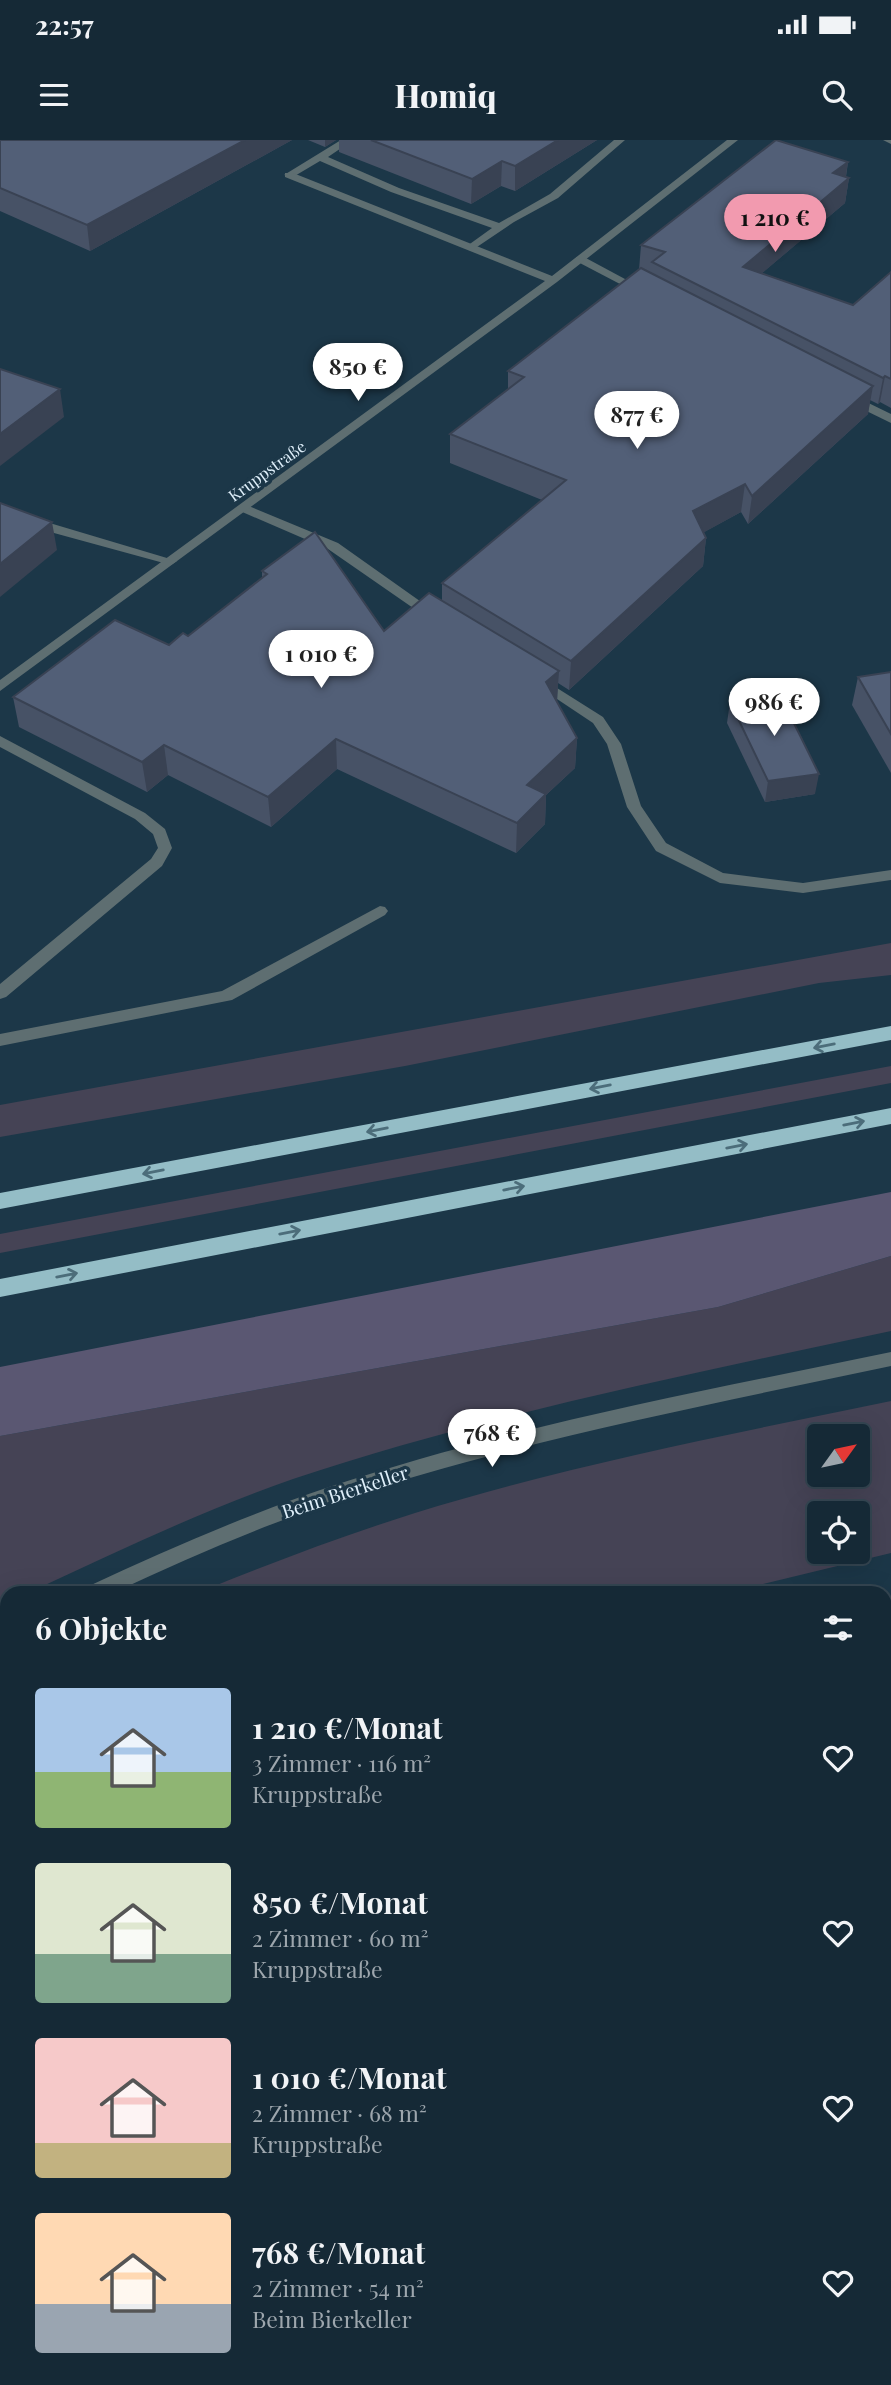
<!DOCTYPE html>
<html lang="de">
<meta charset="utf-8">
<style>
body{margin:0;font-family:"Playfair Display",serif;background:#223542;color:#f1f3f6;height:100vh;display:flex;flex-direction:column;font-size:26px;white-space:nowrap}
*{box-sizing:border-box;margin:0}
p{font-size:23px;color:#9da6ad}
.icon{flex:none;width:38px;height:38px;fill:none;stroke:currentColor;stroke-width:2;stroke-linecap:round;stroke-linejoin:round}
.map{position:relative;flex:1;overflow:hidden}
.panel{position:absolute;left:0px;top:1446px;width:892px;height:800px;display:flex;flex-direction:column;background:#152936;border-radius:21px 21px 0 0;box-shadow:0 7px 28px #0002,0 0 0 2px #344551}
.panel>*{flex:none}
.needle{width:46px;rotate:57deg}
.fabs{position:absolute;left:807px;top:1284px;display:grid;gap:14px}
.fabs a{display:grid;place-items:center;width:63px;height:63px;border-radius:7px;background:#152936;box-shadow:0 7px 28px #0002,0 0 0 2px #344551;font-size:35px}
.price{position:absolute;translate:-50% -60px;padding:0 16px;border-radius:24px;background:#fff;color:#222;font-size:23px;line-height:46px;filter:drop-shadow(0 2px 4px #0008)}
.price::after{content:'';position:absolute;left:50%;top:42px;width:21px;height:16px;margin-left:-10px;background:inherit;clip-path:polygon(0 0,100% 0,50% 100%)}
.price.on{background:#f29aaf;color:#111}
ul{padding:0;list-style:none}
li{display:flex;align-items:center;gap:21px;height:175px;padding:0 35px}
li span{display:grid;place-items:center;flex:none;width:196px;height:140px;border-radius:7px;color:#555}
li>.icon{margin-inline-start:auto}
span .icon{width:84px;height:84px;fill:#fffc;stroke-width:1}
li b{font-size:30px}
h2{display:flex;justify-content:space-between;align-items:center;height:84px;padding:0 35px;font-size:30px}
.status{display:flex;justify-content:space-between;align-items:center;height:49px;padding:0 35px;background:#152936;direction:ltr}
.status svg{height:19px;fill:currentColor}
header{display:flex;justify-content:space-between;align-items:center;height:91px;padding:0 35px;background:#152936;font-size:32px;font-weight:800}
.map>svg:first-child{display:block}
.green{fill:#454355;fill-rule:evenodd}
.forest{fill:#5a5772}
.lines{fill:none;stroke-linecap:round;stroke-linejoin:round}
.service{fill:#5e6e71;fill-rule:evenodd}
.minor{fill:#5e6e71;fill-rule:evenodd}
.motorway{fill:#94bdc6;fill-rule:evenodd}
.wall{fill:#475266}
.shaded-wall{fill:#394253}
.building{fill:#525f77;stroke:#394253;stroke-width:2}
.oneway{stroke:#4c6d7a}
.labels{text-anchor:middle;stroke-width:7;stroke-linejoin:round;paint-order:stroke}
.far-street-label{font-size:16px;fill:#dfeffa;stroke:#1c3748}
.street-label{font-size:19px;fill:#dfeffa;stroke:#1c3748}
</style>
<div class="status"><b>22:57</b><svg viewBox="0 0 49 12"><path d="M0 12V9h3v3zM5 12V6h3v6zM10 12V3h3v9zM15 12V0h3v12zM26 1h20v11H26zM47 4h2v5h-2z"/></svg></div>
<header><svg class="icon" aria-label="menu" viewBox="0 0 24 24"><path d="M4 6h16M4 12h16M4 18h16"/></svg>Homiq<svg class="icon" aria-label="search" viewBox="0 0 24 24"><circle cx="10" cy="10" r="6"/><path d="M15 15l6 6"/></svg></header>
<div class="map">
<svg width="891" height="2245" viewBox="0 0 891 2245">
<rect width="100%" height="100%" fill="#1c3748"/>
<g class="green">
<polygon points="891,803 891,835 819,843 405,926 0,997 0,965"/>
<polygon points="891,926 891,943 0,1113 0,1094"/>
<path d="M891,1116v75c-201,43 -402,83 -598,148 -90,31 -176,73 -263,113h-23v13l-7,3v-172l718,-129z"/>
<path d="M891,1261v152l-161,39h-530c71,-29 142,-56 215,-79 155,-48 317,-79 476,-112zM819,1297h39v38h-39zM819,1374h39v38h-39z"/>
<polygon points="7,1549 7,2238 233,2238 233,2245 0,2245 0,1553"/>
</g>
<polygon class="forest" points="891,1052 891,1116 718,1167 0,1296 0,1227"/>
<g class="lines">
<g class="service">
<polygon points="341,0 353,0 328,17 399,48 499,83 550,54 614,0 625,0 558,58 514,82 471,111 466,108 467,106 492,88 391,52 320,21 293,37 284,35"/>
<polygon points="576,117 584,117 651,153 641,155 576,121"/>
<polygon points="848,253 891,274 891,283 844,260 842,257"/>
<polygon points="244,364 338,403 441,476 439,479 429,479 328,409 240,371 238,368"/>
<polygon points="0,365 53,384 177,421 171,425 43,390 0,373"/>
<polygon points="538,536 603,577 621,604 641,666 666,703 723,733 803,743 891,730 891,740 803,753 720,743 656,711 627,667 607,604 593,583 533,543 531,540"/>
<polygon points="0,596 145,673 165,689 172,708 162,726 6,857 0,859 0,844 151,719 158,708 153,694 135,679 0,607"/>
<polygon points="380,766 385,767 388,771 385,775 232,860 0,906 0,894 222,851"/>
<polygon points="891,1520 891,1538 886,1540 886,1522"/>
<polygon points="562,2238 588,2238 590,2245 565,2245"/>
</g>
<g class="minor">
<polygon points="727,0 738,0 557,142 0,551 0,540 545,141 285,37 285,33 293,33 552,136"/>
<polygon points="883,0 891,0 891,4"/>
<path d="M891,1212v14c-188,40 -378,76 -561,137 -73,25 -145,56 -215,89h-29l3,-6c79,-37 158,-71 240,-99 183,-61 374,-96 562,-135z"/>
<polygon points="7,1488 7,1507 0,1510 0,1491"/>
</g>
<g class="motorway">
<polygon points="891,886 891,900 0,1069 0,1053"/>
<polygon points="891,968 891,984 0,1157 0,1139"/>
</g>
</g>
<g class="wall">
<polygon points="0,0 292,0 90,111 0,71"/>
<polygon points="308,0 336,0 325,7"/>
<polygon points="339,0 597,0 515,51 501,46 471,64 339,12"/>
<polygon points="848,22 846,37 849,38 845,63 762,133 853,165 891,132 891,268 880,262 878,264 870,260 868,274 748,384 741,372 704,392 706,398 703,426 569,550 558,543 557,562 577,598 575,628 546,655 545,684 516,713 337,629 271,687 168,635 147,652 19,587 13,557 169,505 188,496 262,438 262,431 384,491 442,460 442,443 542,360 450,323 450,294 508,250 508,231 639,130 641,105"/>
<polygon points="891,532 891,633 852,565 858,537"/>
<polygon points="730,562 815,654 765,662 727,583"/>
<polygon points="789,2238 813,2238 805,2245 794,2245"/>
</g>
<g class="shaded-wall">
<polygon points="245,0 292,0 90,111 87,85"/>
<polygon points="325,0 336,0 325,7"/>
<polygon points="558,0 597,0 515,51 515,26"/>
<polygon points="502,21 501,46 471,64 472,39"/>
<polygon points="848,22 845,41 849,38 845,63 740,152 743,127 833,33"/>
<polygon points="885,236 880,262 878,264 883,238"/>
<polygon points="873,246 868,274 748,384 752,356"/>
<polygon points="60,249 64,277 0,326 0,294"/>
<polygon points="745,344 741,372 690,400 693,371"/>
<polygon points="52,382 57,410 0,457 0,424"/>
<polygon points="706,398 703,426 569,550 571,521"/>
<polygon points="559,531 557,561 545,573 546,542"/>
<polygon points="577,598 575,628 546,655 545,684 516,713 517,683 527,645"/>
<polygon points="336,599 337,629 271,687 268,657"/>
<polygon points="164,605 168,635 147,652 142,622"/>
<polygon points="819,634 815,654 765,662 768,641"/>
<polygon points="809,2238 813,2238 805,2245 803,2245"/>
</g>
<g class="building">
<polygon points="0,0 245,0 87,85 0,48"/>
<polygon points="371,0 558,0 515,26 502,21 472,39"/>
<polygon points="776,0 848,22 833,33 849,38 743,127 853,165 891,132 891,239 885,236 883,238 652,122 665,112 641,105"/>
<polygon points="641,128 873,246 752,356 745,344 693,371 706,398 571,521 442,443 566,340 450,294 524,237 508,231"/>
<polygon points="0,229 60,249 0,294"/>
<polygon points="0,363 52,382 0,424"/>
<polygon points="315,392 384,491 429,453 559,531 546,542 577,598 527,645 546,654 517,683 336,599 268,657 164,605 142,622 13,557 115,480 169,505 183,493 188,496 267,434 262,431"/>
<polygon points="891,532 891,594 858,537"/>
<polygon points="780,555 819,634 768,641 730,562"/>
<polygon points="891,1743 891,2168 886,2172 886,1747"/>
</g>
<defs><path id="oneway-shaft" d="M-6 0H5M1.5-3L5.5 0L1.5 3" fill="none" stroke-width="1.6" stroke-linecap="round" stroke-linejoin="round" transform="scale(1.75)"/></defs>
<g class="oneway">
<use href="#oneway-shaft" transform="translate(824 906) rotate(169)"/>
<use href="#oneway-shaft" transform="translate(600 947) rotate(169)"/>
<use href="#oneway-shaft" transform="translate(854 983) rotate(-11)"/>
<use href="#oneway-shaft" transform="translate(377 990) rotate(169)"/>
<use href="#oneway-shaft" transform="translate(737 1006) rotate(-11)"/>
<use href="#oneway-shaft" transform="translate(153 1032) rotate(169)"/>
<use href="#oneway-shaft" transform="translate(514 1048) rotate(-11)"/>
<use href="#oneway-shaft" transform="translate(290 1092) rotate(-11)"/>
<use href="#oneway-shaft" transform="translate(67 1135) rotate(-11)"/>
</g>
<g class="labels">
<g class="far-street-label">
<text transform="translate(267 331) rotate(-36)" y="6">Kruppstraße</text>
</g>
<g class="street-label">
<text transform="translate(345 1352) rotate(-18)" y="7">Beim Bierkeller</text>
</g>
</g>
</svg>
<div class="fabs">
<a><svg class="needle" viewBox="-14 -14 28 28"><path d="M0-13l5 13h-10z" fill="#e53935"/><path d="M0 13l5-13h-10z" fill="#9da6ad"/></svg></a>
<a><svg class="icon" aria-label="locate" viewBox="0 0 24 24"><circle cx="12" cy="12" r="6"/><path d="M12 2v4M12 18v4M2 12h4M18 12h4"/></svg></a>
</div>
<b class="price on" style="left:775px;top:114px">1 210 €</b>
<b class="price" style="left:358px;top:263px">850 €</b>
<b class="price" style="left:637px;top:311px">877 €</b>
<b class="price" style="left:321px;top:550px">1 010 €</b>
<b class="price" style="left:774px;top:598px">986 €</b>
<b class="price" style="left:492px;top:1329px">768 €</b>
<section class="panel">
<h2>6 Objekte<svg class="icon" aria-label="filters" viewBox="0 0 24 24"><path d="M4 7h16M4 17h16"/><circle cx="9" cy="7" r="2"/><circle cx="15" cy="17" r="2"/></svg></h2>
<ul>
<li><span style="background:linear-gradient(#a9c7e8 60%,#8fb573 0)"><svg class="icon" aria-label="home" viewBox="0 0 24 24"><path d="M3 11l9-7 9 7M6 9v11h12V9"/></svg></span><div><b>1 210 €/Monat</b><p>3 Zimmer · 116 m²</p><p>Kruppstraße</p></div><svg class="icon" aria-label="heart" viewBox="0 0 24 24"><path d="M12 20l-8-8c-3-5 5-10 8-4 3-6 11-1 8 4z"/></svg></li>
<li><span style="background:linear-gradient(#dfe7d0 65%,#7fa58c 0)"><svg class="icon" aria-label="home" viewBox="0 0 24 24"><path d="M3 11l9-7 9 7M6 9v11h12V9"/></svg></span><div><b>850 €/Monat</b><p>2 Zimmer · 60 m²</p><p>Kruppstraße</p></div><svg class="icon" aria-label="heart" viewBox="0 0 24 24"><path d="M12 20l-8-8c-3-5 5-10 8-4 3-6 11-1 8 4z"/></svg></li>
<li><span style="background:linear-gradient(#f6c9c9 75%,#c2b280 0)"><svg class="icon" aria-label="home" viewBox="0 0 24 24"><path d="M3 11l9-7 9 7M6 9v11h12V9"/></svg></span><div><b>1 010 €/Monat</b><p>2 Zimmer · 68 m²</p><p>Kruppstraße</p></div><svg class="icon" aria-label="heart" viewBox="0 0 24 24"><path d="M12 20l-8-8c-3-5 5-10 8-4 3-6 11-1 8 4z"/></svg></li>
<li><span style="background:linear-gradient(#ffd9b3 65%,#9aa5b1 0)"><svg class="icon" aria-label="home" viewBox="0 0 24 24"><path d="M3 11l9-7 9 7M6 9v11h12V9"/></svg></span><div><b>768 €/Monat</b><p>2 Zimmer · 54 m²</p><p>Beim Bierkeller</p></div><svg class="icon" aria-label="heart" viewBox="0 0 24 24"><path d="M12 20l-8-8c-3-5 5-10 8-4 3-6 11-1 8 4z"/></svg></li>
</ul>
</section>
</div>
